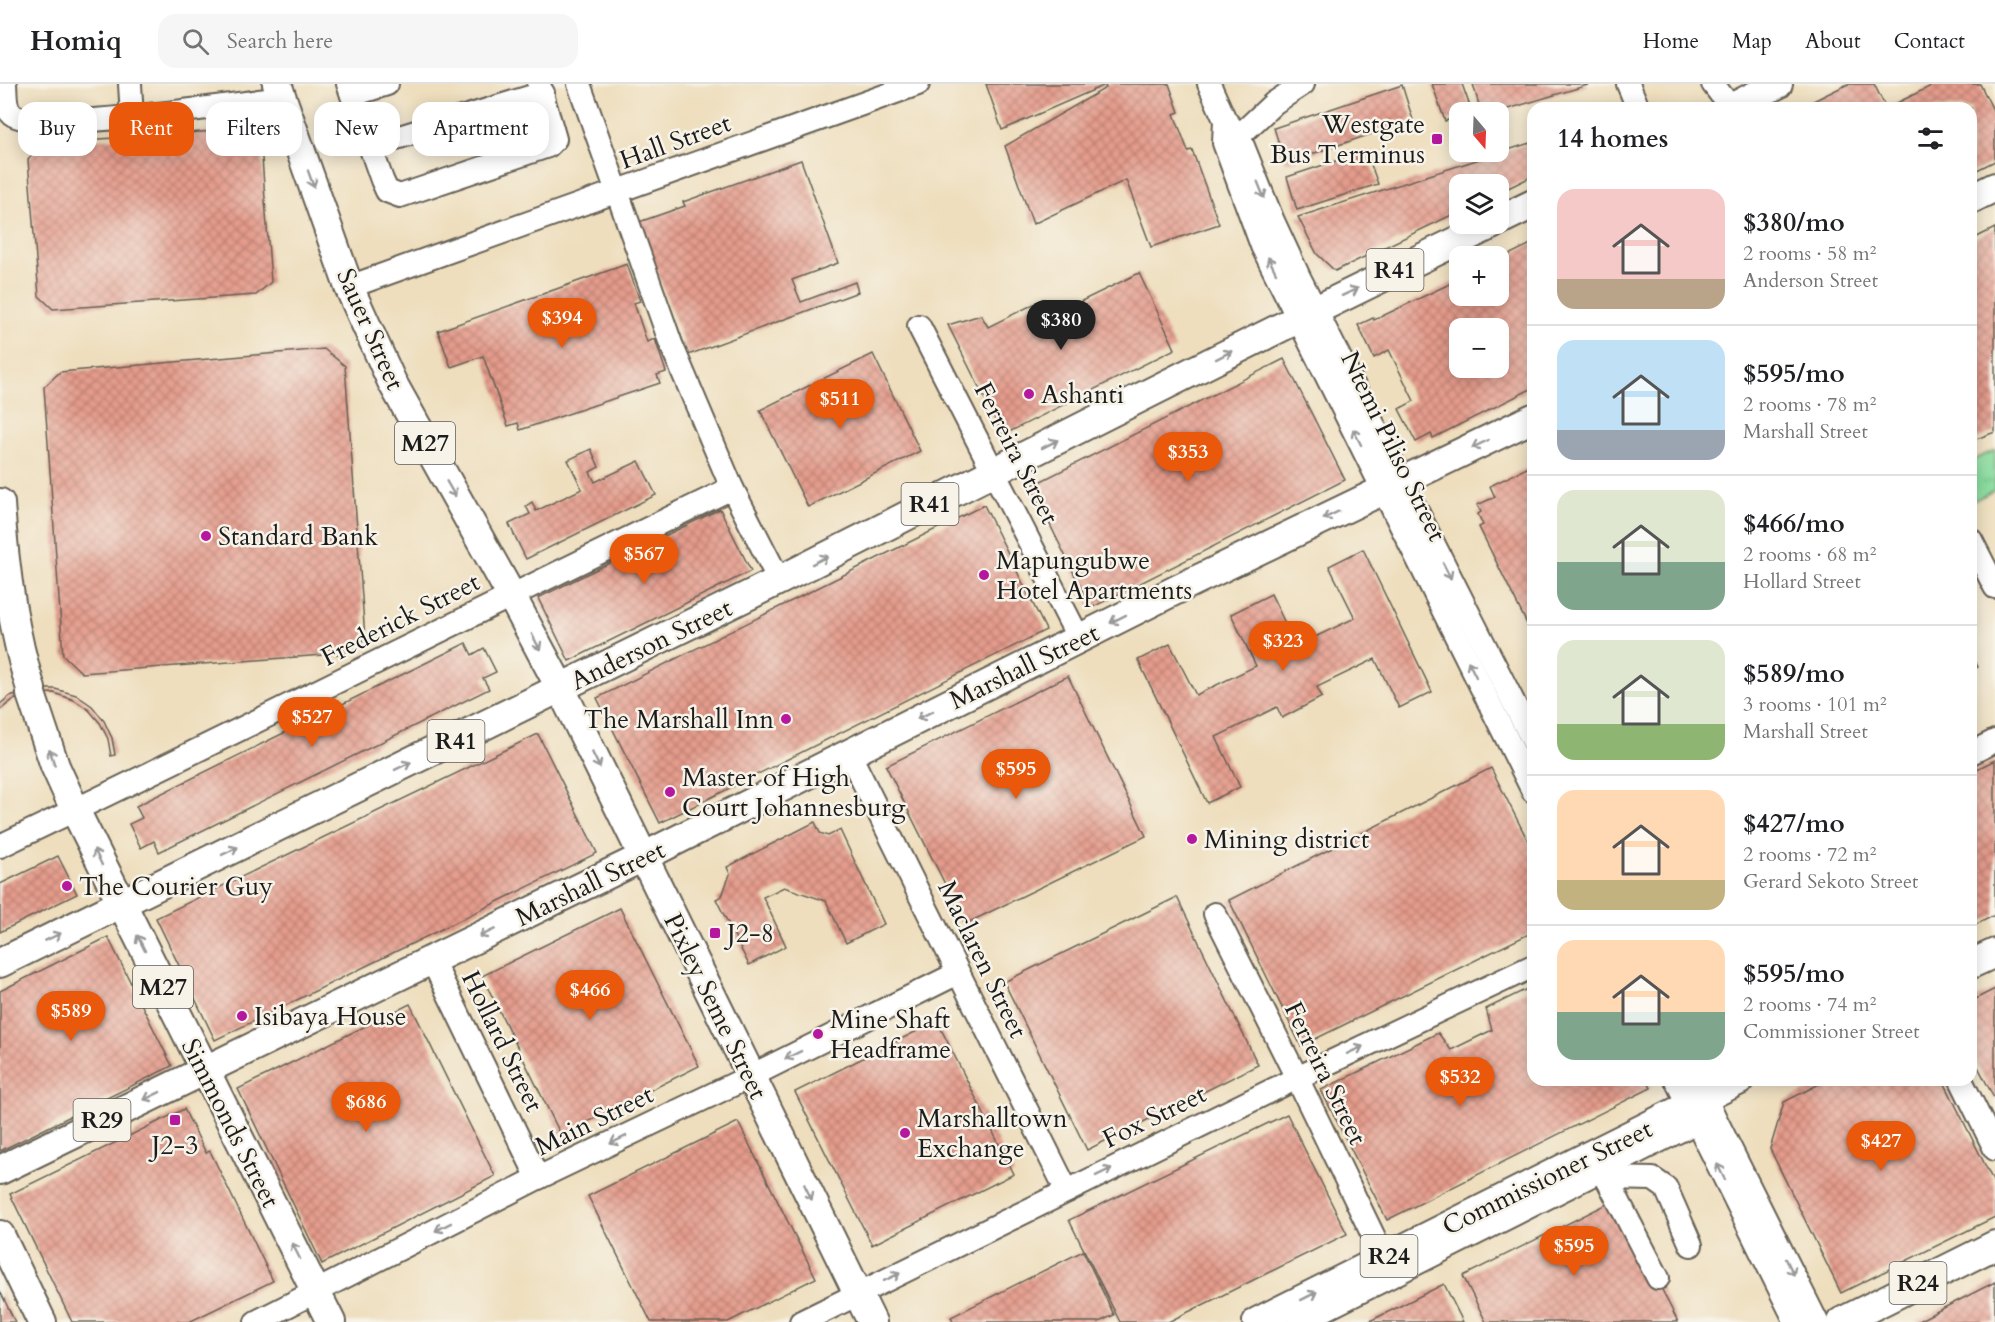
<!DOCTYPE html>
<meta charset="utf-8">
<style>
body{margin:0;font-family:Cardo,serif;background:#f6f6f6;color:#202124;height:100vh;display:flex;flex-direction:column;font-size:22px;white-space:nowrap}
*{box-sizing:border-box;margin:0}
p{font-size:20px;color:#757577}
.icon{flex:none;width:33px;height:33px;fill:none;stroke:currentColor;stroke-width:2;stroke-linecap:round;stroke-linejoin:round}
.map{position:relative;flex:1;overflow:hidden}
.side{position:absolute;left:1527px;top:18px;width:450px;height:984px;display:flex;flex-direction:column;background:#fff;border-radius:18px;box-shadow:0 3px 15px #0003}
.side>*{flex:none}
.banner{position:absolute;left:18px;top:18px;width:570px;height:54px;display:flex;gap:12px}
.needle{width:39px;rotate:161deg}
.controls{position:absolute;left:1449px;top:18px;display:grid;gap:12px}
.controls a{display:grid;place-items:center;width:60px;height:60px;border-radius:12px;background:#fff;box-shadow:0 3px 15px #0003;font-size:30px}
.price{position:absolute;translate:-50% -51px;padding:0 14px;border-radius:21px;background:#ea580c;color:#fff;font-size:20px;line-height:39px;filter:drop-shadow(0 2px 3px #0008)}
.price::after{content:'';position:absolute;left:50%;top:36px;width:18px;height:14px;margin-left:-9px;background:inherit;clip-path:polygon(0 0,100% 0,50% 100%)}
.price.current{background:#222;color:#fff}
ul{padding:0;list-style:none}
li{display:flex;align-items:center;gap:18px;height:150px;padding:0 30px}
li+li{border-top:2px solid #e0e0e0}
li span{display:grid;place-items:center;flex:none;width:168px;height:120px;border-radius:18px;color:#555}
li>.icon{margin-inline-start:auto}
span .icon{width:72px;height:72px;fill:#fffc;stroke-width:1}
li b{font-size:26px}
h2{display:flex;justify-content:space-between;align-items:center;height:72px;padding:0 30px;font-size:26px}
.pill{padding:0 21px;border-radius:18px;background:#fff;box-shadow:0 3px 15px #0003;font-size:21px;line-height:54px}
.pill.current{background:#ea580c;color:#fff}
header{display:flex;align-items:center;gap:36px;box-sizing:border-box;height:84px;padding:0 30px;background:#fff;border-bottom:2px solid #e0e0e0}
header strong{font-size:28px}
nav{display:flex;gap:33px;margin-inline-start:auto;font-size:21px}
.search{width:420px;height:54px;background:#f6f6f6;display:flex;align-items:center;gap:15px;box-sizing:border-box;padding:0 21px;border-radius:18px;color:#757577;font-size:22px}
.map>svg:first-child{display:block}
.park{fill:url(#park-tufts);stroke:#527c5d;stroke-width:1.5}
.building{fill:url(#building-cross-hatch);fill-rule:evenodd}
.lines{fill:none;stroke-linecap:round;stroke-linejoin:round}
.minor-casing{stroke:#666054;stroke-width:26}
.major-casing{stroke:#666054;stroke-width:32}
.minor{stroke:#fff;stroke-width:22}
.major{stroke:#fff;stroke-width:28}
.oneway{stroke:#999}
.poi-dot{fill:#b5179e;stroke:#f7f3e8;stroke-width:2}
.labels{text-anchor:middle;stroke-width:5;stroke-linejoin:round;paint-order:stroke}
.shield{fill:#f7f3e8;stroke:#5e5c59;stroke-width:1.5}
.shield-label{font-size:24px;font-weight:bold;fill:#1c1c1c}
.poi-label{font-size:26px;fill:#1c1c1c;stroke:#f7f3e8;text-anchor:start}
.street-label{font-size:26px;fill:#1c1c1c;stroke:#f7f3e8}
</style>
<header>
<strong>Homiq</strong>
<div class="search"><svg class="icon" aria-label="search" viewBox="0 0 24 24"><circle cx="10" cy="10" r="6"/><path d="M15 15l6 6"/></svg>Search here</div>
<nav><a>Home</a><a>Map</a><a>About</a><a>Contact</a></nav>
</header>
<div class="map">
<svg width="1995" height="1238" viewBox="0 0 1995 1238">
<defs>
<pattern id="park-tufts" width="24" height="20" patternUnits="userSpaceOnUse" patternTransform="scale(1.5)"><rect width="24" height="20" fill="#87dc9e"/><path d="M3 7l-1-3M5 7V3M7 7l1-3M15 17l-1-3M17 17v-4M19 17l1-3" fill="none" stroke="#74bc88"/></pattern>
<pattern id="building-cross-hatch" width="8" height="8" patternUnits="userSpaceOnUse" patternTransform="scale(1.5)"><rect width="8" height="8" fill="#e59c8c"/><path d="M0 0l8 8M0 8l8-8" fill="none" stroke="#b97e72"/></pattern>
</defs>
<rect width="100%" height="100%" fill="#f7f3e8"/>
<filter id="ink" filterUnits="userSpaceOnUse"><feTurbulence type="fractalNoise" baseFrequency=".0167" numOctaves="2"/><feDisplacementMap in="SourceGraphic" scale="12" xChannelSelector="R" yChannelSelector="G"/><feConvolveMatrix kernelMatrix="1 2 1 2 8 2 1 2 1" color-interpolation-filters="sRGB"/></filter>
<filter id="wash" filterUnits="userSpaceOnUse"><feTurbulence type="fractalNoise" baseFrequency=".008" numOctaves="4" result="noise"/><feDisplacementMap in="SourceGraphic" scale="24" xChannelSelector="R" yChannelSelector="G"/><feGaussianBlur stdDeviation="1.35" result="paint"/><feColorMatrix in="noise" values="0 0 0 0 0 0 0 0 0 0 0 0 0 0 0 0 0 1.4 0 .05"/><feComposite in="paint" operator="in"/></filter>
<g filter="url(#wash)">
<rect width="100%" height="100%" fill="#eedebd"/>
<polygon class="park" points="1995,366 1995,406 1973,417 1971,413 1971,377"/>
<g id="blocks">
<g class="building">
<polygon points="986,0 1169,0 1179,28 1174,30 1188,67 1192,66 1219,140 1151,163 1126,96 1033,140 1005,62 1106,4 1105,1 1002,46"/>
<polygon points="1432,0 1462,0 1472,28 1460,28 1460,32 1445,37"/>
<polygon points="1473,0 1588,0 1588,1 1498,28 1481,28"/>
<polygon points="1848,0 1874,0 1886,24 1799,24"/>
<polygon points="1935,0 1980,0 1995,30 1995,77 1971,89 1971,24 1887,24"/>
<polygon points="1402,1 1413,36 1285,79 1274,44"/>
<polygon points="244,45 261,60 271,198 256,211 53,225 39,212 28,76 42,59"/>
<polygon points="1533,58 1533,92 1498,109 1498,100 1460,100 1460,127 1335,187 1317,170 1298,133"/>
<polygon points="1366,67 1378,100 1297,126 1287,93"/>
<polygon points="801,76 838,179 792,196 801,218 855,198 858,208 688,271 639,138 685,122 683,118"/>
<polygon points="1995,144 1995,348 1971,357 1971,156"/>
<path d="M1533,159v145l-100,50 -2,-4 -15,8 -17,-33 15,-8 -25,-51 -15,8 -16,-33 15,-7 1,2 86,-41v17h38v-36zM1460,244h38v40h-38z"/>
<polygon points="627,180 640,217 634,219 647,258 655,255 666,288 657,291 660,299 520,346 518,339 508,342 483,272 451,283 438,247"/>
<polygon points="1139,189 1175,265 1003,351 948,241 981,231 988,243 1044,215 1053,231"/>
<polygon points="324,265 345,282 365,554 350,569 82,589 63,571 44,303 60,288"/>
<polygon points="873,270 920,367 808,423 760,326"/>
<polygon points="1284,275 1345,396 1091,524 1031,402"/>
<polygon points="591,365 599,383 590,388 595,398 639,377 656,411 526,475 509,440 530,430 526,422 532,418 536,427 582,405 568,376"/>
<polygon points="1533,381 1533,552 1479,443 1483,441 1478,430 1481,428 1477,421 1495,413 1490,402"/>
<polygon points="984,421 1046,546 660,739 597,614"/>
<polygon points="720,425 751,487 569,577 538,514"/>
<polygon points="1363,465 1432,608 1399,624 1375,575 1317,603 1322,613 1282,634 1277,623 1216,653 1240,703 1207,719 1138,576 1170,560 1196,611 1256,582 1231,530 1271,510 1296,562 1355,534 1329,482"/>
<polygon points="466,559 472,571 484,564 496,588 483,594 489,605 159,768 154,757 141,764 129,740 142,734 136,722"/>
<polygon points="1971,569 1978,583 1971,587"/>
<polygon points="1068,592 1146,752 965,840 886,682"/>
<polygon points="31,605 55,605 76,611 92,622 104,637 112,654 115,671 111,672 108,655 100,639 89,626 74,616 54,609 31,610 13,616 0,626 0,620 10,612"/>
<polygon points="538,650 597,769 215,956 156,834"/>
<polygon points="1995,676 1995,831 1971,843 1971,688"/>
<polygon points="1491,684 1533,767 1533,848 1301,962 1229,816"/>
<polygon points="815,738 820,749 828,752 840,746 884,840 846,859 826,817 784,803 763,813 786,862 749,881 716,815 722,812 730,790 727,783"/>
<polygon points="58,772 77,810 0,848 0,800"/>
<polygon points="1177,813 1258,981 1087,1066 1004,898"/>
<polygon points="620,824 699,982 561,1051 482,892"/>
<polygon points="108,853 172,982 0,1067 0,907"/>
<polygon points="1533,902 1533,996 1647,996 1651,1004 1387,1136 1321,1006 1438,949 1451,966 1492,946 1486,925"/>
<polygon points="1995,905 1995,1016 1971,969 1971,917"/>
<polygon points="410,920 495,1092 322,1180 238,1005"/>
<polygon points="937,937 1014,1090 872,1161 795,1008"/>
<polygon points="1827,996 1943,996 1995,1101 1995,1133 1841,1209 1770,1065 1784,1018"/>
<polygon points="184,1025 206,1069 210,1067 273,1197 189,1238 72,1238 10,1110"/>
<polygon points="1287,1030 1347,1150 1168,1238 1120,1238 1069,1136"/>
<polygon points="738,1038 816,1194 728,1238 651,1238 588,1112"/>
<polygon points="1617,1115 1678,1238 1486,1238 1463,1192"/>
<polygon points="1083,1167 1114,1231 1099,1238 953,1238 951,1233"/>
<polygon points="1995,1198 1995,1238 1916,1238"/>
<polygon points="1444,1200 1463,1238 1368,1238"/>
<polygon points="0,1207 15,1238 0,1238"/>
</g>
</g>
</g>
<g filter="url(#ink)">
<use href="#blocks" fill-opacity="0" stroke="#666054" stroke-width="1.5"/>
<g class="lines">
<defs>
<g id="minor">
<path d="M5,0c1,10 -1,23 7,30 26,21 228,-11 270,-16"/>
<polyline points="130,0 132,33"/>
<polyline points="348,0 382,96 387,107 400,112 548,62 555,55 539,0"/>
<polyline points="579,0 671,260 732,404"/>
<polyline points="1209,0 1225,36 1239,52 1273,137 1299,193 1533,657"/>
<polyline points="1628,0 1638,24"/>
<polyline points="1713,0 1731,24"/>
<polyline points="352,11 387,0"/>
<polyline points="1225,36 1224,59 1262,162 1533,707"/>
<polyline points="1228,57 1239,52 1274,19 1303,0"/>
<polyline points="370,62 543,9"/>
<polyline points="349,203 918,0"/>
<polyline points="919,242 1079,555"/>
<polyline points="1971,456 1995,503"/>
<polyline points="849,669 1067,1107"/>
<polyline points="1971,669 1995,657"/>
<path d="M0,762c245,-117 487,-240 732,-358l47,92"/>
<polyline points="1215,830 1297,994 1384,1174"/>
<polyline points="432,876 538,1094"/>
<polyline points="1676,996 1796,1238"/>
<polyline points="1696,996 1817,1238"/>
<polyline points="1961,996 1995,1065"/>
<polyline points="1603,1087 1658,1194"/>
<polyline points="1606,1094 1653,1095 1666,1104 1691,1161"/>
<polyline points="256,1238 538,1094 751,992 958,889"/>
<polyline points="801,1238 1297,994 1533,882"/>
<polyline points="1300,1238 1713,1030"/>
</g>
<g id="major">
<polyline points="277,0 349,203 392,298 511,511 561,605 872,1238"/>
<polyline points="1731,24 1778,0"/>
<polyline points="1971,115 1995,103"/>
<polyline points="1498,137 1533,120"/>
<path d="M0,419c4,62 12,126 31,186"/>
<polyline points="31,610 55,682 75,726 331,1238"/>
<path d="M0,879c261,-127 522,-254 782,-384 236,-119 472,-241 711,-355"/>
<polyline points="1971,880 1995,869"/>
<polyline points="0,1086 643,773 1180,504 1533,334"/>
<polyline points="0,1151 42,1238"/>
<polyline points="1257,1238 1740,996"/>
<polyline points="1841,1238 1995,1161"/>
</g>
</defs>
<use href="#minor" class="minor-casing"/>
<use href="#major" class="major-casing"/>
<use href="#minor" class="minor"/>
<use href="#major" class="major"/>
</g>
<defs><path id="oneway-shaft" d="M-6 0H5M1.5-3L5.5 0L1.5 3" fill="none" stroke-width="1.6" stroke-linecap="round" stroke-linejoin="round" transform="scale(1.5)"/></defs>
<g class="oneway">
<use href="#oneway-shaft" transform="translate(311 95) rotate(70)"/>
<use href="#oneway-shaft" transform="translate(1261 106) rotate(68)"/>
<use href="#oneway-shaft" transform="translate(1272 181) rotate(-116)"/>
<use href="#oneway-shaft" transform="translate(1350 208) rotate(-25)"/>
<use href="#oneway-shaft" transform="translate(1224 271) rotate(-27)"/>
<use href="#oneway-shaft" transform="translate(1357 353) rotate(-117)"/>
<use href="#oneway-shaft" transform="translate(1050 360) rotate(-27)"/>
<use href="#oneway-shaft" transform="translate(1480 360) rotate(154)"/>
<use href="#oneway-shaft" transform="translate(451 405) rotate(60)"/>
<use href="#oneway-shaft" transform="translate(1331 431) rotate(154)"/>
<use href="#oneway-shaft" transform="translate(820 476) rotate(-27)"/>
<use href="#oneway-shaft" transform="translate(1447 487) rotate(63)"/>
<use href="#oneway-shaft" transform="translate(1118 535) rotate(153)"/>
<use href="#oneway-shaft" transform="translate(536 558) rotate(62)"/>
<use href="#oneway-shaft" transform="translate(1472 585) rotate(-116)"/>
<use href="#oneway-shaft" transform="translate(925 631) rotate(154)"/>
<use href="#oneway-shaft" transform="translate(52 673) rotate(-108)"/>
<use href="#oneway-shaft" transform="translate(596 676) rotate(64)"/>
<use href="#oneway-shaft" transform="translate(403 682) rotate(-26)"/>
<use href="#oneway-shaft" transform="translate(230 767) rotate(-26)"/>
<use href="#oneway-shaft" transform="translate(98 773) rotate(-116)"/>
<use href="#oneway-shaft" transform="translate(487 849) rotate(154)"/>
<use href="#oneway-shaft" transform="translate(53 853) rotate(-26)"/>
<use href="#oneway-shaft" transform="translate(141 859) rotate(-117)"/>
<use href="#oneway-shaft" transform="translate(1355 966) rotate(-25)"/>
<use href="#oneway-shaft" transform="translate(793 971) rotate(154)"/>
<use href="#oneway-shaft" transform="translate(152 1012) rotate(154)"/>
<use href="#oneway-shaft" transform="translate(618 1056) rotate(154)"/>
<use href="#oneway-shaft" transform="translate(1104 1088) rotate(-26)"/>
<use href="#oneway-shaft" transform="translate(1721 1088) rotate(-116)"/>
<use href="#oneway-shaft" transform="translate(808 1108) rotate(64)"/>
<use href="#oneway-shaft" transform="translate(443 1143) rotate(153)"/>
<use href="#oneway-shaft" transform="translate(296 1167) rotate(-117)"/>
<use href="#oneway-shaft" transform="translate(1790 1183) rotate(64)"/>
<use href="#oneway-shaft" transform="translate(892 1193) rotate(-26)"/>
<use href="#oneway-shaft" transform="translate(1309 1212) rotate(-27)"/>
</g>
</g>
<g class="poi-dot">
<rect x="1431" y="49" width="12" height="12" rx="3"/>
<circle cx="1029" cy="310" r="6"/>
<circle cx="206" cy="452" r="6"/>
<circle cx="984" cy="491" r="6"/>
<circle cx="786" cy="635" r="6"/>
<circle cx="670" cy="708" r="6"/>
<circle cx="1192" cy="755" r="6"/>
<circle cx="67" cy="802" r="6"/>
<rect x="709" y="843" width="12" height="12" rx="3"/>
<circle cx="242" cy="932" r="6"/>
<circle cx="818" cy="950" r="6"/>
<rect x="169" y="1030" width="12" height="12" rx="3"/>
<circle cx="905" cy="1049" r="6"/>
</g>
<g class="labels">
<g class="shield">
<rect x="1366.5" y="165" width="57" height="42" rx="4.5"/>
<rect x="395" y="338" width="60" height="42" rx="4.5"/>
<rect x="901.5" y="399" width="57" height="42" rx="4.5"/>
<rect x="427.5" y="636" width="57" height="42" rx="4.5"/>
<rect x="133" y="882" width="60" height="42" rx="4.5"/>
<rect x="73.5" y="1015" width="57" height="42" rx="4.5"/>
<rect x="1360.5" y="1151" width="57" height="42" rx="4.5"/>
<rect x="1889.5" y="1178" width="57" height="42" rx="4.5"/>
</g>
<g class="shield-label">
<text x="1395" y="194">R41</text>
<text x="425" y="367">M27</text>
<text x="930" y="428">R41</text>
<text x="456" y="665">R41</text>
<text x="163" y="911">M27</text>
<text x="102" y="1044">R29</text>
<text x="1389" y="1180">R24</text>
<text x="1918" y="1207">R24</text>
</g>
<g class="poi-label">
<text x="1425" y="49" text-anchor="end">Westgate<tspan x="1425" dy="30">Bus Terminus</tspan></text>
<text x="1041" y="319">Ashanti</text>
<text x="218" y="461">Standard Bank</text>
<text x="996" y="485">Mapungubwe<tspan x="996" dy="30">Hotel Apartments</tspan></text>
<text x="774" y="644" text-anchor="end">The Marshall Inn</text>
<text x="682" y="702">Master of High<tspan x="682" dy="30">Court Johannesburg</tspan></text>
<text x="1204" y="764">Mining district</text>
<text x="79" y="811">The Courier Guy</text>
<text x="727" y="858">J2-8</text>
<text x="254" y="941">Isibaya House</text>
<text x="830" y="944">Mine Shaft<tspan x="830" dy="30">Headframe</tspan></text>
<text x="917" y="1043">Marshalltown<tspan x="917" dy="30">Exchange</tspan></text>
<text x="175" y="1070" text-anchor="middle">J2-3</text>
</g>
<g class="street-label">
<text transform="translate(675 57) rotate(-20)" y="9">Hall Street</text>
<text transform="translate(371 245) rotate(66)" y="9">Sauer Street</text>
<text transform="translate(1394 362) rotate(64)" y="9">Ntemi Piliso Street</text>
<text transform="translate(1017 369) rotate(63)" y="9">Ferreira Street</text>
<text transform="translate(400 535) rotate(-27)" y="9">Frederick Street</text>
<text transform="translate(651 560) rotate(-26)" y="9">Anderson Street</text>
<text transform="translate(1024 582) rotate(-26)" y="9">Marshall Street</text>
<text transform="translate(590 799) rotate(-26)" y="9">Marshall Street</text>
<text transform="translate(983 875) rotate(64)" y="9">Maclaren Street</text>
<text transform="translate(716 922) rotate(64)" y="9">Pixley Seme Street</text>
<text transform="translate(503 957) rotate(64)" y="9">Hollard Street</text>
<text transform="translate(1326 989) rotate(64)" y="9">Ferreira Street</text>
<text transform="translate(1154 1032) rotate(-26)" y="9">Fox Street</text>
<text transform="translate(594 1036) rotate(-26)" y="9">Main Street</text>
<text transform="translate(231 1039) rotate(63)" y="9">Simmonds Street</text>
<text transform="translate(1547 1093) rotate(-26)" y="9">Commissioner Street</text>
</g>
</g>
</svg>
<div class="controls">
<a><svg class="needle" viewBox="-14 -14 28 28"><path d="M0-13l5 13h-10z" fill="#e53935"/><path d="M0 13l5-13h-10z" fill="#757577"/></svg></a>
<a><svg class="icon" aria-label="layers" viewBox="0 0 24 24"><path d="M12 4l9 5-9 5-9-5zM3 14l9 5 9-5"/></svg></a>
<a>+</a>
<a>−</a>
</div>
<b class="price" style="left:562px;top:265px">$394</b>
<b class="price current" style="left:1061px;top:267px">$380</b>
<b class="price" style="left:840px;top:346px">$511</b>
<b class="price" style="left:1188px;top:399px">$353</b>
<b class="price" style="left:644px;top:501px">$567</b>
<b class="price" style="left:1283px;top:588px">$323</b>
<b class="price" style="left:312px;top:664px">$527</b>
<b class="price" style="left:1016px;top:716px">$595</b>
<b class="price" style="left:590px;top:937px">$466</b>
<b class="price" style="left:71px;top:958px">$589</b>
<b class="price" style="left:1460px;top:1024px">$532</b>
<b class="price" style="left:366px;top:1049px">$686</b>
<b class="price" style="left:1881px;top:1088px">$427</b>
<b class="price" style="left:1574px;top:1193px">$595</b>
<div class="banner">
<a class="pill">Buy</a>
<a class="pill current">Rent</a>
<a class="pill">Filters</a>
<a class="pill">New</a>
<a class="pill">Apartment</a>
</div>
<section class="side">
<h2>14 homes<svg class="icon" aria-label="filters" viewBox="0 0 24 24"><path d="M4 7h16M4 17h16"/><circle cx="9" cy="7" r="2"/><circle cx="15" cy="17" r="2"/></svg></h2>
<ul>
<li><span style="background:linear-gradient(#f6c9c9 75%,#b9a48a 0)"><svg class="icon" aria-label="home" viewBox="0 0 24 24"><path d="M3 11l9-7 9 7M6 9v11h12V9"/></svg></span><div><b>$380/mo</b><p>2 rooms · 58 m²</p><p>Anderson Street</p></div></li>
<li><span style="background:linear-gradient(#bfe0f5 75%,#9aa5b1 0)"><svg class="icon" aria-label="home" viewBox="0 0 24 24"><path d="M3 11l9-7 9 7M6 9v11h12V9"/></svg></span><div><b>$595/mo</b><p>2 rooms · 78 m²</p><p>Marshall Street</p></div></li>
<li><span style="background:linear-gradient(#dfe7d0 60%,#7fa58c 0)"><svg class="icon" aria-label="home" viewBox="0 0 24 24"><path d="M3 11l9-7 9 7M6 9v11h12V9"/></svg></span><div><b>$466/mo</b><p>2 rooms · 68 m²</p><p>Hollard Street</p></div></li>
<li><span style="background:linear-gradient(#dfe7d0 70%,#8fb573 0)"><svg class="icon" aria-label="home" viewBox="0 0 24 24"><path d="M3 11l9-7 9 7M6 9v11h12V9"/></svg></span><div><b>$589/mo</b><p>3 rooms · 101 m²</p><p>Marshall Street</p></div></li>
<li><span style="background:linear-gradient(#ffd9b3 75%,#c2b280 0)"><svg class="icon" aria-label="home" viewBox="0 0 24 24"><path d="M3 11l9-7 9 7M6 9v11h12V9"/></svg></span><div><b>$427/mo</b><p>2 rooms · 72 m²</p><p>Gerard Sekoto Street</p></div></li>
<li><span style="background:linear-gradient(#ffd9b3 60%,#7fa58c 0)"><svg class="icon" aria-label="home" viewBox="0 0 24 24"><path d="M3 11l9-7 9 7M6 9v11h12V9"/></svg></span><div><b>$595/mo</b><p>2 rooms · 74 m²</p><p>Commissioner Street</p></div></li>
</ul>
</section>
</div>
